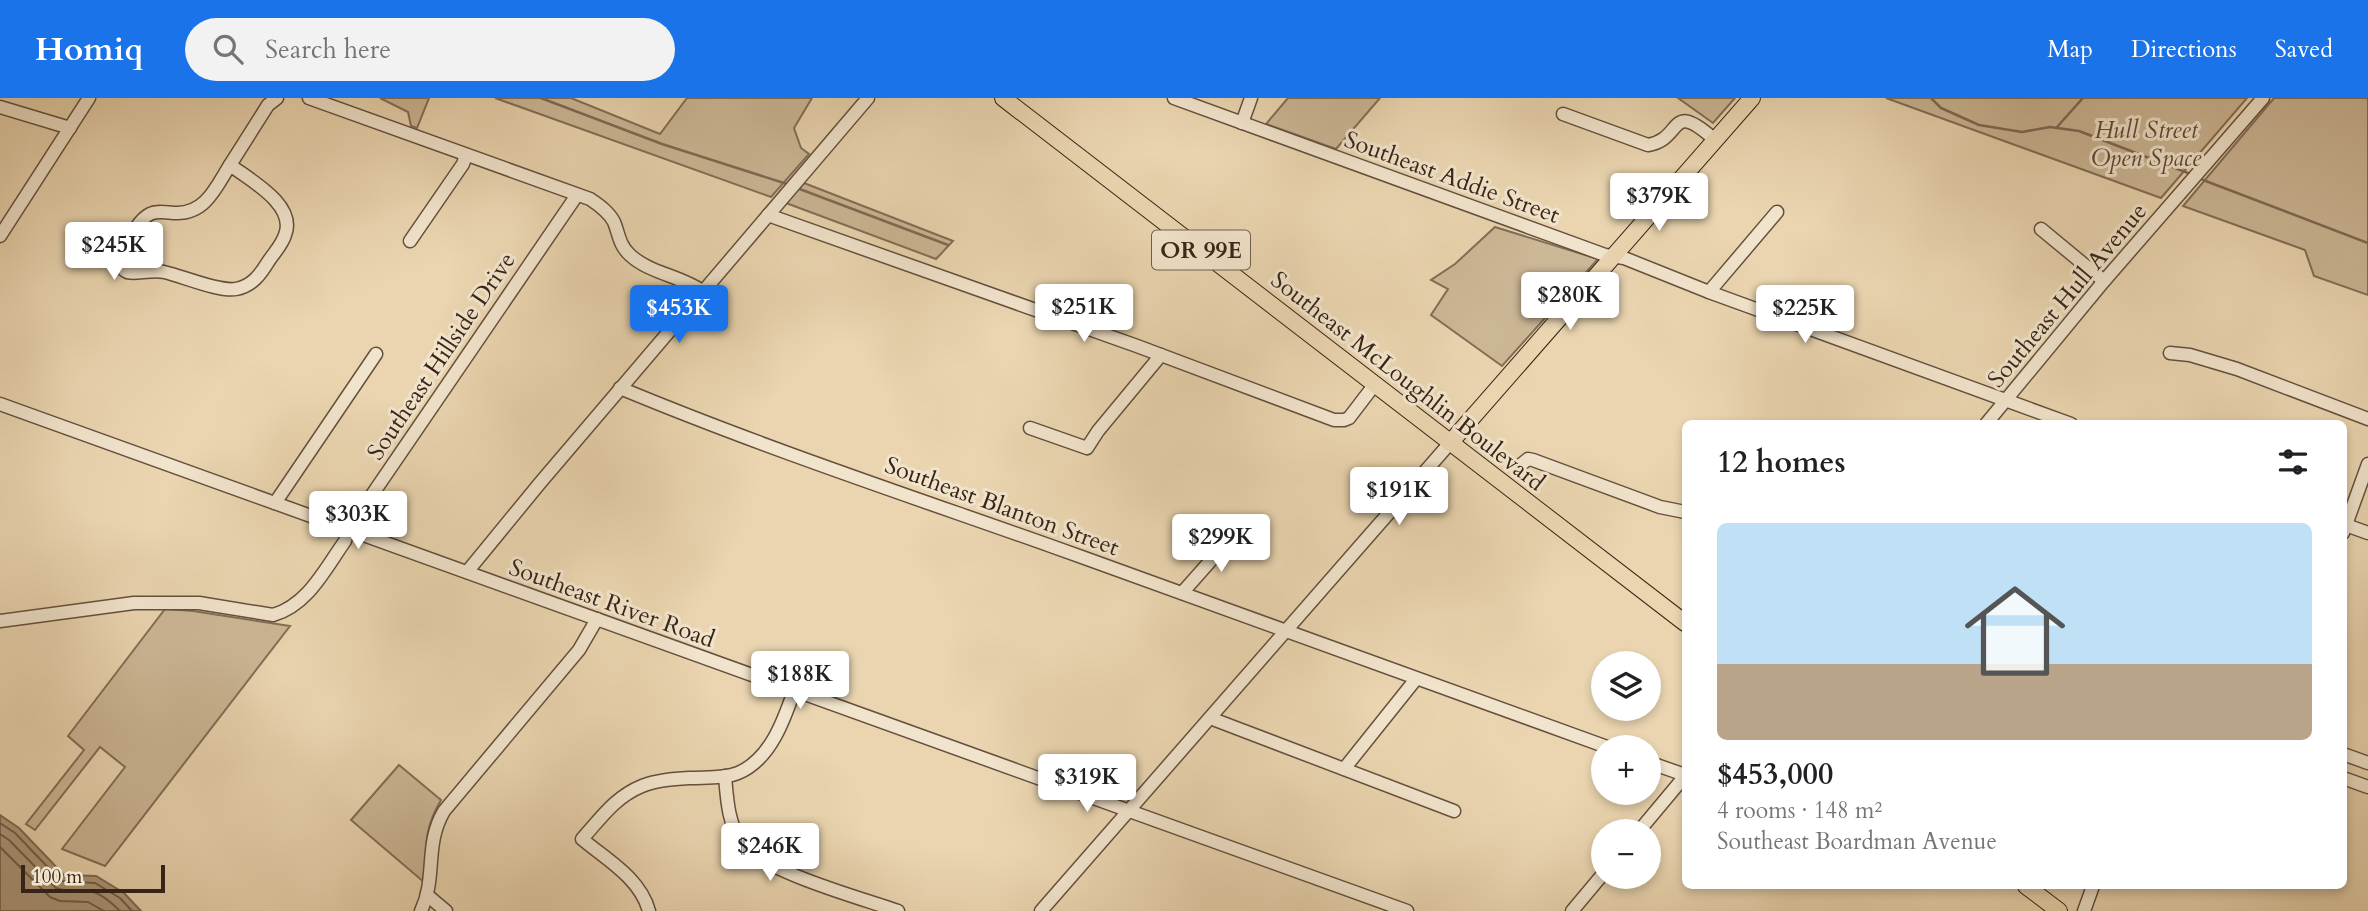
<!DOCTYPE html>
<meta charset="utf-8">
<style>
body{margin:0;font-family:Cardo,serif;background:#f2f2f2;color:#202124;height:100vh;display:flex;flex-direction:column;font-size:26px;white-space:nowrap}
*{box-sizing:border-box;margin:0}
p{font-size:23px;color:#757577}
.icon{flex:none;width:38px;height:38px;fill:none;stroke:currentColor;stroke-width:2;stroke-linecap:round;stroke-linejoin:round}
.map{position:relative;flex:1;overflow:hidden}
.details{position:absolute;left:1682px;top:322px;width:665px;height:469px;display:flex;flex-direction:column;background:#fff;border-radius:10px;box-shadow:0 4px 10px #0003}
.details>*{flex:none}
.buttons{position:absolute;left:1591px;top:553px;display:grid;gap:14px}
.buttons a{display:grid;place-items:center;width:70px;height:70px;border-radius:50%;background:#fff;box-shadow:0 4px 10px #0003;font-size:35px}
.scale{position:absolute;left:21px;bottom:18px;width:144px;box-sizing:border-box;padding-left:7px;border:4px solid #382417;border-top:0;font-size:19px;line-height:24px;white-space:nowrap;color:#382417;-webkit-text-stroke:5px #f1e4cc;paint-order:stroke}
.price{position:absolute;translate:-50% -60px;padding:0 16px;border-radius:7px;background:#fff;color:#222;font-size:23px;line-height:46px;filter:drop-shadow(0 2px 4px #0008)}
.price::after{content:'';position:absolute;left:50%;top:42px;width:21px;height:16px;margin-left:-10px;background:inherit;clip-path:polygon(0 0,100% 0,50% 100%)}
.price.active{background:#1a73e8;color:#fff}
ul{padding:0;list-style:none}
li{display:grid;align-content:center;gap:14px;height:371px;padding:0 35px}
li+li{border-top:2px solid #e0e0e0}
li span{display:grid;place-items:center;height:217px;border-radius:10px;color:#555}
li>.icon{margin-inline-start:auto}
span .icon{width:126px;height:126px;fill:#fffc;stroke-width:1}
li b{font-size:30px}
h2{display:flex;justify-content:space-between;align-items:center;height:84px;padding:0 35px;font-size:30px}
header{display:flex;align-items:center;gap:42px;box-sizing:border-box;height:98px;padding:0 35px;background:#1a73e8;color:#fff}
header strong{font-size:33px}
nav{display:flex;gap:38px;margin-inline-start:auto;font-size:24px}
.search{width:490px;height:63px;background:#f2f2f2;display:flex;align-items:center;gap:18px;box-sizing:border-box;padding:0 24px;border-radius:38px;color:#757577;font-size:26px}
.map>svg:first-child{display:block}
.green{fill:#ccb796;stroke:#826e56;stroke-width:2}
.water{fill:#ad997c;stroke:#7e6a54;stroke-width:2}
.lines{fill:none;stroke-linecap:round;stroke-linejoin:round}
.shore{stroke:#725e4a;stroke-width:2}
.stream{stroke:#7e6a54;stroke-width:2.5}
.minor-casing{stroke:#64503d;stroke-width:15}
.major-casing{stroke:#382417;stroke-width:18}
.minor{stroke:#f1e4cc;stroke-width:12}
.major{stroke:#ead5b0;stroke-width:16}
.labels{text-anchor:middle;stroke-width:6;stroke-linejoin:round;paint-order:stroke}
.shield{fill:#f1e4cc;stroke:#705e4d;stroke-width:2}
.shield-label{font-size:23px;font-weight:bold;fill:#382417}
.park-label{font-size:24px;font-style:italic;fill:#5d4937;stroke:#f1e4cc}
.street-label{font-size:24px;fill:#382417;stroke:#f1e4cc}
</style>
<header>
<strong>Homiq</strong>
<div class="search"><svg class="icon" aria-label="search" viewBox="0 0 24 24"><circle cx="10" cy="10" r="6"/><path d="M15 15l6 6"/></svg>Search here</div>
<nav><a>Map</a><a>Directions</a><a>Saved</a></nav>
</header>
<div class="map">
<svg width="2368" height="813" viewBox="0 0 2368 813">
<rect width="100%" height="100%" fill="#ead5b0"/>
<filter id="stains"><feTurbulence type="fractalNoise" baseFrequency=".00286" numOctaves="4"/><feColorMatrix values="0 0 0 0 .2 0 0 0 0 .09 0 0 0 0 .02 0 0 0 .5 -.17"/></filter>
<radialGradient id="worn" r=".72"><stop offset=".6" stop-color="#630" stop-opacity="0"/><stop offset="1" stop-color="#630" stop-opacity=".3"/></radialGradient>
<g class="green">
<polygon points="380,0 429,0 417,30 411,28 408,14"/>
<polygon points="495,0 571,0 660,36 687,0 812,0 794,30 801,50 809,56 771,99"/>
<polygon points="1288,0 1380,0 1336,51 1266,26"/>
<polygon points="1678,0 1735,0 1713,25"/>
<polygon points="1886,0 2247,0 2161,100"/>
<polygon points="2274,0 2368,0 2368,197 2314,178 2305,152 2183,108"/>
<polygon points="804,85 953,143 936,161 786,105"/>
<polygon points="1495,129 1598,161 1502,268 1431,217 1448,191 1431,182 1455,166"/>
<polygon points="165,511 193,513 290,528 105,768 62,751 125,669 100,649 35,732 26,726 84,652 68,638"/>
<path d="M399,667l42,35c-19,32 -14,49 -16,83l-74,-63z"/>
</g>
<polygon class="water" points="0,717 19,730 64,777 96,778 124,795 141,813 0,813"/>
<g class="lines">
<g class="shore">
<polyline points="0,725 15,735 61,783 95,785 120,800 132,813"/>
<path d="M0,736l9,6 47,48c11,5 23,0 35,3 10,3 22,13 29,20"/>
<polyline points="0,749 50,799 60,803 88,804 104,813"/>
</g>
<g class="stream">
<polyline points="541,0 662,46 787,86"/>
<polyline points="1931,0 1941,10 1979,27 2022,34 2050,29 2079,33 2188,75"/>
<polyline points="2057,29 2083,0"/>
<polyline points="2203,82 2368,145"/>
<polyline points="797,90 948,147"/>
</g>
<defs>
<g id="minor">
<path d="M309,0l281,101c9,6 19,13 24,23 5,12 5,23 16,33 19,18 51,21 72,36"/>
<polyline points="1174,0 1605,157 1624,160 1709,194 2071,326"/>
<polyline points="0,9 70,30"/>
<path d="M1563,16l85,31c36,-6 20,-47 67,-5"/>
<polyline points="1242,25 1251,0"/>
<path d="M230,67c20,15 67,40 55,70 -3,10 -12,19 -17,27 -8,13 -16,24 -32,27 -17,3 -54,-13 -72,-17 -11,-3 -31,3 -37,0 -6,-3 -7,-8 -8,-14 8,-13 17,-37 31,-44 8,-4 18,-1 27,-1 29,0 39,-26 53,-48z"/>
<polyline points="230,67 268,7 277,0"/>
<polyline points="768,117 1137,248 1334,322 1344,322 1349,320 1375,286"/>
<polyline points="2041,131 2104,183"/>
<polyline points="0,138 89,0"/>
<polyline points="410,143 463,66 466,57"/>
<polyline points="1709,194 1777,114"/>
<polyline points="2170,255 2190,257 2237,271 2368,321"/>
<path d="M620,290c142,59 287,107 431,158 186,66 371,135 556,201"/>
<polyline points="0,306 1407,813"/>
<polyline points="1986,326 2104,183 2263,0"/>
<polyline points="1030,330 1087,350 1098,333 1161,257"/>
<polyline points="1518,369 1528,361 1533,362 1660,409 1685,414"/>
<polyline points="275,405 376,256"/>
<polyline points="2343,426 2368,435"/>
<polyline points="2343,435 2368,366"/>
<polyline points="467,474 540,385 868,0"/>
<polyline points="1182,495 1236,434"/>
<path d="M0,523l134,-18h65l74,12c35,-10 52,-46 72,-74l3,-11 229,-335"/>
<polyline points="1210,620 1454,713"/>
<polyline points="2343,656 2368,665"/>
<polyline points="1648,664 1685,677"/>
<polyline points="1344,671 1416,581"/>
<path d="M725,678c2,23 3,48 17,67 22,29 119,55 156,68"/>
<polyline points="2343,680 2368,689"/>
<polyline points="1639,733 1685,678"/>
<polyline points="427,797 446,813"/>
<path d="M421,813c16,-34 3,-66 23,-100l135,-161 18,-31"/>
<path d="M649,813c-9,-33 -42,-51 -67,-72 19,-21 33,-42 60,-53 15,-6 32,-7 48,-8 15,-1 33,1 48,-5 32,-13 46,-53 56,-82"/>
<polyline points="1041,813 1450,345"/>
<polyline points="1572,813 1603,776"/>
<polyline points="2084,813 2093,788"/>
</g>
<g id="major">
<polyline points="1003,0 1685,525"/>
<polyline points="1450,345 1752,0"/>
<polyline points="2026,788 2059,813"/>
</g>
</defs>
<use href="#minor" class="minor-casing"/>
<use href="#major" class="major-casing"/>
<use href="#minor" class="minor"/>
<use href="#major" class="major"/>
</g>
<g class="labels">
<rect class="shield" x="1152" y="132.5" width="98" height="39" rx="5"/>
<g class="shield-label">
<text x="1201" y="160">OR 99E</text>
</g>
<g class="park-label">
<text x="2146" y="40">Hull Street<tspan x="2146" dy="28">Open Space</tspan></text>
</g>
<g class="street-label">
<text transform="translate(1452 79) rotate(20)" y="8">Southeast Addie Street</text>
<text transform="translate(2067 197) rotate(-50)" y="8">Southeast Hull Avenue</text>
<text transform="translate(441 258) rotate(-56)" y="8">Southeast Hillside Drive</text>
<text transform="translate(1408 283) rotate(38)" y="8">Southeast McLoughlin Boulevard</text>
<text transform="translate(1002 408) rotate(20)" y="8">Southeast Blanton Street</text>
<text transform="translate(612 505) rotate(20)" y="8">Southeast River Road</text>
</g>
</g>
<rect width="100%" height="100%" filter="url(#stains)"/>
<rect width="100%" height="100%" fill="url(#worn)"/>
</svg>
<div class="buttons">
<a><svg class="icon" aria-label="layers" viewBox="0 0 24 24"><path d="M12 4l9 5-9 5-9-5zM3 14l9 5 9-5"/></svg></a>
<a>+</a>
<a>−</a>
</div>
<div class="scale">100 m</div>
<b class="price" style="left:1659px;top:135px">$379K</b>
<b class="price" style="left:114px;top:184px">$245K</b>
<b class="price" style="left:1570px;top:234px">$280K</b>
<b class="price" style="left:1084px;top:246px">$251K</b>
<b class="price active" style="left:679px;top:247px">$453K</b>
<b class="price" style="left:1805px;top:247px">$225K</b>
<b class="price" style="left:1399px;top:429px">$191K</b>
<b class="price" style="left:358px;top:453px">$303K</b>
<b class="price" style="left:1221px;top:476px">$299K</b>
<b class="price" style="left:800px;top:613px">$188K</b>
<b class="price" style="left:1087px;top:716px">$319K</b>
<b class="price" style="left:770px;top:785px">$246K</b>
<section class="details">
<h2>12 homes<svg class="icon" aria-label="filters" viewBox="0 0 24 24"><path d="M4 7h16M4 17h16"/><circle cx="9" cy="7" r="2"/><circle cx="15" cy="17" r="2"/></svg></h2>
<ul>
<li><span style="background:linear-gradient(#bfe0f5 65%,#b9a48a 0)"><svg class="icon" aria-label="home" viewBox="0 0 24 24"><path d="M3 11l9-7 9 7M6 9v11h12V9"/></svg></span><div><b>$453,000</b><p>4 rooms · 148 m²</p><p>Southeast Boardman Avenue</p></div></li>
</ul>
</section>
</div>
